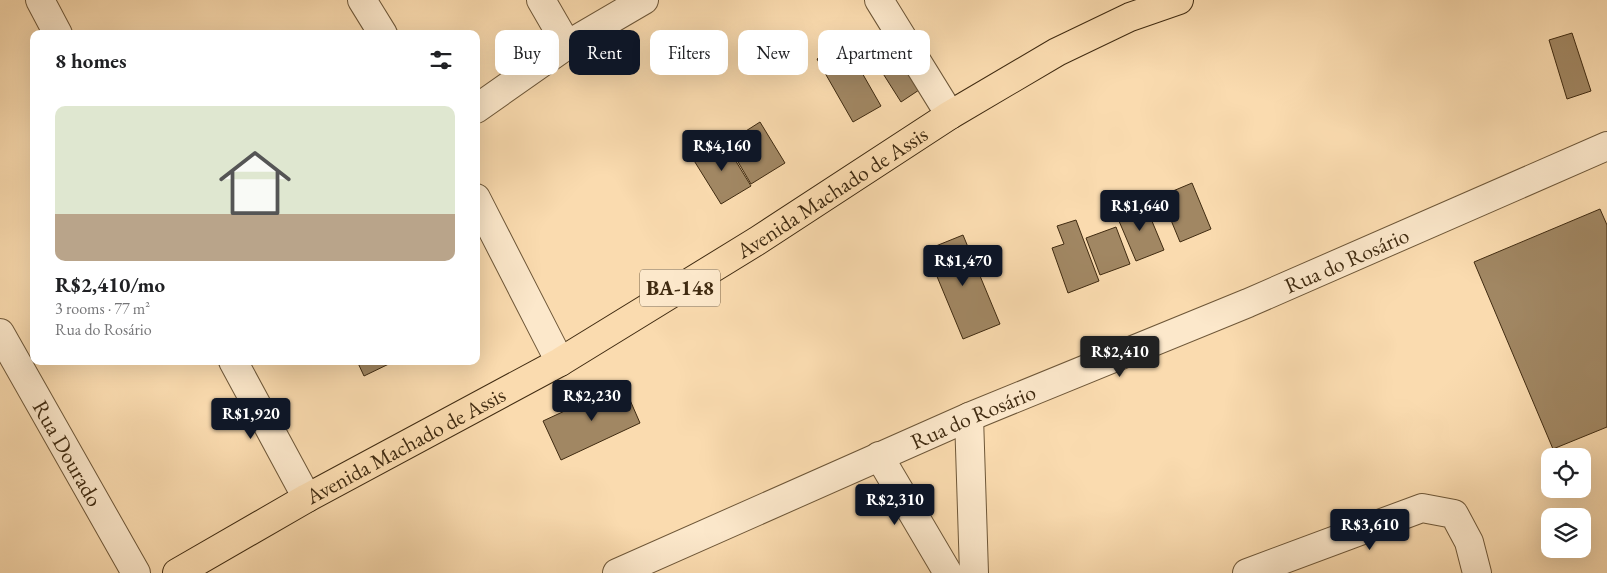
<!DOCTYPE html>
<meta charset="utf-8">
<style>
body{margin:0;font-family:"EB Garamond",serif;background:#f2f2f2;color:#202124;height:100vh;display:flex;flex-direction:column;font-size:19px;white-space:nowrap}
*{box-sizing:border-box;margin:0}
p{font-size:16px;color:#757577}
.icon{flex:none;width:28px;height:28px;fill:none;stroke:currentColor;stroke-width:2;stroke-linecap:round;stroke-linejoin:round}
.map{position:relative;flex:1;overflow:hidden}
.side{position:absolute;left:30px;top:30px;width:450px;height:335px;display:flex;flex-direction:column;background:#fff;border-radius:10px;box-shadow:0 5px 20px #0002}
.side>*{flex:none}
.banner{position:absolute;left:495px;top:30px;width:475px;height:45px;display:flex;gap:10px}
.tools{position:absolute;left:1541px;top:448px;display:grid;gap:10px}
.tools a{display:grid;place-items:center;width:50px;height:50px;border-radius:10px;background:#fff;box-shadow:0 5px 20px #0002;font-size:25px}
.price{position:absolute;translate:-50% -42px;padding:0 11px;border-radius:5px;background:#111827;color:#fff;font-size:16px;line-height:32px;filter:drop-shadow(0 1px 2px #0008)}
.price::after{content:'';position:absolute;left:50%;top:30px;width:15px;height:11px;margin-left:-8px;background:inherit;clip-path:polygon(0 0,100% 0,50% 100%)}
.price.active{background:#222;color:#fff}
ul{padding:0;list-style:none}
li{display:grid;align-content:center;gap:10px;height:265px;padding:0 25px}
li span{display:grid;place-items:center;height:155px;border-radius:10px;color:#555}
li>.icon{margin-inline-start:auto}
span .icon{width:90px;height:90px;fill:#fffc;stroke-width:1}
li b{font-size:21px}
h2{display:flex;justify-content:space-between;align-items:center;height:60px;padding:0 25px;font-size:21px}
.chip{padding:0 18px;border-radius:10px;background:#fff;box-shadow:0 5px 20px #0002;font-size:18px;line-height:45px}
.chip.active{background:#111827;color:#fff}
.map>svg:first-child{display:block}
.building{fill:#a18763;stroke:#402b11}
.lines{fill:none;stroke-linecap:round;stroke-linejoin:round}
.street-casing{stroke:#6e5738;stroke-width:30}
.primary-casing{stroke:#402b11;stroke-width:30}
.street{stroke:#fce8cb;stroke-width:28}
.primary{stroke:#fadbaf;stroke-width:28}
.labels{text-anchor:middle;stroke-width:5;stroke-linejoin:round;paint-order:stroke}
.shield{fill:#fce8cb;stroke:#786449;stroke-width:1}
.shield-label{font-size:21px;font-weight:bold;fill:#402b11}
.street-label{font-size:22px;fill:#402b11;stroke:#fce8cb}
</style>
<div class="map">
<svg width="1607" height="573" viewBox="0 0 1607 573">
<rect width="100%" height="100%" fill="#fadbaf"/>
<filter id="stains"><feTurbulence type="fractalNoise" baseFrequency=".004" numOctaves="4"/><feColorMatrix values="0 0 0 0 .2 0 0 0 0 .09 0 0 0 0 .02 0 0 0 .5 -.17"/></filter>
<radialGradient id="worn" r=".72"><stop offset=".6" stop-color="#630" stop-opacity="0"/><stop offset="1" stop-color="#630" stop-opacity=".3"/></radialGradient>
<g class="building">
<polygon points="1572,33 1591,91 1567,99 1549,40"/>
<polygon points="845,43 881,106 853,122 817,59"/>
<polygon points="896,47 922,88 901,102 875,61"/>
<polygon points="760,122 785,163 751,184 727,143"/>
<polygon points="723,140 751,186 721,204 693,159"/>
<polygon points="1192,183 1211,229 1180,242 1161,196"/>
<polygon points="1144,202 1164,250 1136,261 1116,214"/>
<polygon points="1600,209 1607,225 1607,427 1553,449 1474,262"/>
<polygon points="1076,220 1099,281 1068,293 1052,248 1064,244 1057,226"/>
<polygon points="1116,227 1130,264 1100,275 1086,238"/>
<polygon points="963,235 1000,324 963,339 926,250"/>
<polygon points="357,361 395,361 364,376"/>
<polygon points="623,384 640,423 561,460 543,421"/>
</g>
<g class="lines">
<defs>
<g id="street">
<polyline points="40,0 58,34"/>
<polyline points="362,0 383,34"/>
<polyline points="541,0 567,45"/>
<polyline points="879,0 950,115"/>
<polyline points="476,109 567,45 644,0"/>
<polyline points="476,198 560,362"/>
<path id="s1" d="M0,333l136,240"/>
<polyline points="233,361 307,498"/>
<polyline points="969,417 974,573"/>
<polyline points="879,456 948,573"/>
<path id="s2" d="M617,573l352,-156 279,-114 359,-157"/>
<polyline points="1247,573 1422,508 1454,514 1469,542 1477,573"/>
</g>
<g id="primary">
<path id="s3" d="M177,573l130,-75 253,-136 197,-121 193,-126 107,-63 73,-35 49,-17"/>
</g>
</defs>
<use href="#street" class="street-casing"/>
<use href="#primary" class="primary-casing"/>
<use href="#street" class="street"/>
<use href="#primary" class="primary"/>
</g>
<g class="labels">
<rect class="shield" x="640" y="269.5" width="80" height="37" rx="4"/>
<g class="shield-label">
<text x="680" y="295">BA-148</text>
</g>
<g class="street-label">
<text dy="8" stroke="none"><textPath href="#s3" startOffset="758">Avenida Machado de Assis</textPath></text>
<text dy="8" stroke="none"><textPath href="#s2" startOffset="794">Rua do Rosário</textPath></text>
<text dy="8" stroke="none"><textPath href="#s2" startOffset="389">Rua do Rosário</textPath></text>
<text dy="8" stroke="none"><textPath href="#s3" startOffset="262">Avenida Machado de Assis</textPath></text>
<text dy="8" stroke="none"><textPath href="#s1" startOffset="138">Rua Dourado</textPath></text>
</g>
</g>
<rect width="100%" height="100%" filter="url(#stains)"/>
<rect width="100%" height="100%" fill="url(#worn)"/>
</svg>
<div class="tools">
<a><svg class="icon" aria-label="locate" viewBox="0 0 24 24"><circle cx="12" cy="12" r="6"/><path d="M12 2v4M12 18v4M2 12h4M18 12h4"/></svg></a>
<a><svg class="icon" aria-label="layers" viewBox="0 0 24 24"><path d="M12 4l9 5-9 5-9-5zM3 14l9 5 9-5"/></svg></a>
</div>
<b class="price" style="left:722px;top:172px">R$4,160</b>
<b class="price" style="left:1140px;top:232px">R$1,640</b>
<b class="price" style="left:963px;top:287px">R$1,470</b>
<b class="price active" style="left:1120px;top:378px">R$2,410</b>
<b class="price" style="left:592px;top:422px">R$2,230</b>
<b class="price" style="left:251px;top:440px">R$1,920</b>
<b class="price" style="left:895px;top:526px">R$2,310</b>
<b class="price" style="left:1370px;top:551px">R$3,610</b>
<div class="banner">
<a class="chip">Buy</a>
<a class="chip active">Rent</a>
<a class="chip">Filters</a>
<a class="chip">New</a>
<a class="chip">Apartment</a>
</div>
<section class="side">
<h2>8 homes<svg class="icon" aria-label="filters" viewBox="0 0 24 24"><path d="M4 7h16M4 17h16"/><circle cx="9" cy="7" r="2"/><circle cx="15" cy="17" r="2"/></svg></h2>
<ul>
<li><span style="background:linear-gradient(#dfe7d0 70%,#b9a48a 0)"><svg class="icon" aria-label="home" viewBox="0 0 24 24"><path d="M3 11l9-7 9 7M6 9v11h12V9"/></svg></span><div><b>R$2,410/mo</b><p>3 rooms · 77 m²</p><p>Rua do Rosário</p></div></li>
</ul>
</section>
</div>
